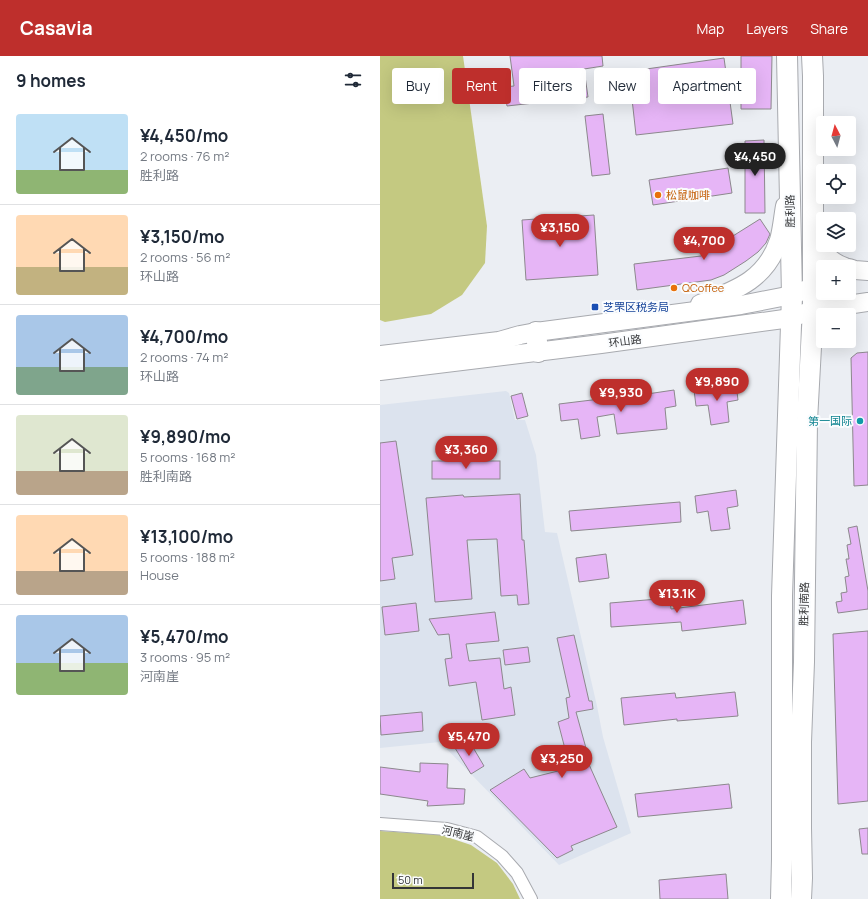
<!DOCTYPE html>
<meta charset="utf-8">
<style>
body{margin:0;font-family:Manrope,"Noto Sans SC",sans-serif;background:#f6f6f7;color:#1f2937;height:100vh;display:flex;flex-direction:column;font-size:15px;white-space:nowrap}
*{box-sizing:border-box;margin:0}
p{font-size:13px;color:#747a83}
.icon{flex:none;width:22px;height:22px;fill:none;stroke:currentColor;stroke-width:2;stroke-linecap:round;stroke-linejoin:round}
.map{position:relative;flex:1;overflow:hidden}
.details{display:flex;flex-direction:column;background:#fff;width:380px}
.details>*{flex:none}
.banner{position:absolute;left:12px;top:12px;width:380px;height:36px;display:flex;gap:8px}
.needle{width:26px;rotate:354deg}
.tools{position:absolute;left:436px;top:60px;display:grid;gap:8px}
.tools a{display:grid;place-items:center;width:40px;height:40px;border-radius:4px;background:#fff;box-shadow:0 4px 16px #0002;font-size:20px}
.scale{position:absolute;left:12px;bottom:10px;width:82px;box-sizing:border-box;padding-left:4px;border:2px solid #343537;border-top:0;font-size:11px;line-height:14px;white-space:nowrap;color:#343537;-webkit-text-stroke:3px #fafcfe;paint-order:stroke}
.price{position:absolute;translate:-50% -34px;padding:0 9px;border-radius:14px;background:#be2f2c;color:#fff;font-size:13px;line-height:26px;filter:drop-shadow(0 1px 2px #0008)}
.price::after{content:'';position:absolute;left:50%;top:24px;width:12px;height:9px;margin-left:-6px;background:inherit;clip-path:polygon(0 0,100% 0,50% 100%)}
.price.current{background:#222;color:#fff}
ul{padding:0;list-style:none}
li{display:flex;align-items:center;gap:12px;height:100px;padding:0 16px}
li+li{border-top:1px solid #e0e1e3}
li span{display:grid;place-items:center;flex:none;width:112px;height:80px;border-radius:4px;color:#555}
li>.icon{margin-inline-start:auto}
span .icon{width:48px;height:48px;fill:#fffc;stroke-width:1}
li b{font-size:17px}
h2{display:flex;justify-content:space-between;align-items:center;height:48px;padding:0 16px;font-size:17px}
.chip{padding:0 14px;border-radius:4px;background:#fff;box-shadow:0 4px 16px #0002;font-size:14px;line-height:36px}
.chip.current{background:#be2f2c;color:#fff}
header{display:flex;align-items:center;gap:24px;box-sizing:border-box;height:56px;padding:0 20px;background:#be2f2c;color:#fff}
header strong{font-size:19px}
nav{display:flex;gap:22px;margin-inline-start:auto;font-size:14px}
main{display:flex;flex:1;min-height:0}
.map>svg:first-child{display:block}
.built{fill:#dce3ee}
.green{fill:#c4c981}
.building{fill:#e6b5f6;stroke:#8c888d}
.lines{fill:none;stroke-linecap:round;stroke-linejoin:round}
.minor-casing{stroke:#a8aaaf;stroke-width:14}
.secondary-casing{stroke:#a8aaaf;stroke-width:20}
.primary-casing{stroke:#a8aaaf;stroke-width:22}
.minor{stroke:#fff;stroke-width:12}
.secondary{stroke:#fff;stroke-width:18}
.primary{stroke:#fff;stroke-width:20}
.food-dot{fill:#e8710a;stroke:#fafcfe;stroke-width:1.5}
.transit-dot{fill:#1a4fb4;stroke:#fafcfe;stroke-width:1.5}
.culture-dot{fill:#0f9aa8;stroke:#fafcfe;stroke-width:1.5}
.labels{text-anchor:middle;stroke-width:4;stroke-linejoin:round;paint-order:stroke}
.food-label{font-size:11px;fill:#c56008;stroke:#fafcfe;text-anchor:start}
.street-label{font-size:11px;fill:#343537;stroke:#fafcfe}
.transit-label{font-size:11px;fill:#164399;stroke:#fafcfe;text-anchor:start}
.culture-label{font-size:11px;fill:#0d838f;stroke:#fafcfe;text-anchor:end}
</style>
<header>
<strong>Casavia</strong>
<nav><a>Map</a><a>Layers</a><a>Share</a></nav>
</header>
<main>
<section class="details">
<h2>9 homes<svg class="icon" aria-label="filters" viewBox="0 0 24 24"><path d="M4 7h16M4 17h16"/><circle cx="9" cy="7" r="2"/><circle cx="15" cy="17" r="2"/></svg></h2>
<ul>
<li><span style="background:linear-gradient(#bfe0f5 70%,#8fb573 0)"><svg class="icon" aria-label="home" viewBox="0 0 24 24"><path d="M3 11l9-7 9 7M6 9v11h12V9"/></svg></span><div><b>¥4,450/mo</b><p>2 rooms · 76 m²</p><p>胜利路</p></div></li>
<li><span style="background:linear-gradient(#ffd9b3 65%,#c2b280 0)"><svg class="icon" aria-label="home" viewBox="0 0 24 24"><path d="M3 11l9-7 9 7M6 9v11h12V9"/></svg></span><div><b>¥3,150/mo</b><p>2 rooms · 56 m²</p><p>环山路</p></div></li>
<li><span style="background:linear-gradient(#a9c7e8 65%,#7fa58c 0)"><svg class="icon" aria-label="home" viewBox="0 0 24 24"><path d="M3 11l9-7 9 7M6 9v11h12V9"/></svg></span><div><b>¥4,700/mo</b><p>2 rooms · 74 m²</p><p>环山路</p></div></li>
<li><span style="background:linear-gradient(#dfe7d0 70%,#b9a48a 0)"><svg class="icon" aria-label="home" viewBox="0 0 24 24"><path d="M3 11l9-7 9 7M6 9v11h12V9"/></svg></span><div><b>¥9,890/mo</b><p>5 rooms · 168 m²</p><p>胜利南路</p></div></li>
<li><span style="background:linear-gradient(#ffd9b3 70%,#b9a48a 0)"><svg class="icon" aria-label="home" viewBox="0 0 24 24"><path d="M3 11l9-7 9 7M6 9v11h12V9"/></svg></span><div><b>¥13,100/mo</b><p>5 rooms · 188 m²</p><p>House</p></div></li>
<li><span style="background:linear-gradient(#a9c7e8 60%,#8fb573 0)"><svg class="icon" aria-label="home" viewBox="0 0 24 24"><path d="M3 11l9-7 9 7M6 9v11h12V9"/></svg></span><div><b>¥5,470/mo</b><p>3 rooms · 95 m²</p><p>河南崖</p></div></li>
</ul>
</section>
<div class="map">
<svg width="488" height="843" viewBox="0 0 488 843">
<rect width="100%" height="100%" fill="#ebeef3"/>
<polygon class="built" points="126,335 129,337 135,364 145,364 156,399 165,476 177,477 217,650 223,681 251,777 179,809 60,686 0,692 0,349"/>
<g class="green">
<polygon points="0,0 83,0 107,170 105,207 82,239 51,258 5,266 0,264"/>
<polygon points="0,775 61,779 91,789 117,807 133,828 140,843 0,843"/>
</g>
<g class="building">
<polygon points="130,0 222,0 223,10 204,13 208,41 127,50 124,31 134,30"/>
<polygon points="361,0 392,0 391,53 361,53"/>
<polygon points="344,2 353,68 256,79 252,43 248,44 245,16"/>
<polygon points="223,58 230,118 212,120 205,60"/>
<polygon points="384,84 385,157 365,157 365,85"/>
<polygon points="348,112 352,137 273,149 269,124"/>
<polygon points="214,159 218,219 146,224 142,164"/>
<polygon points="380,163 390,178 386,187 378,196 366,205 344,219 331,224 257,234 254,208 321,200"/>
<polygon points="488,296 488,429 474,430 471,302 477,297"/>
<polygon points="356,328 358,344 347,346 349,366 331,369 328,349 316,350 314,334"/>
<polygon points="294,334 296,350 285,352 287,373 237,378 234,358 217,361 220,380 201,383 198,363 181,365 179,348 220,343 247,341"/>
<polygon points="142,337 148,360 137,363 131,340"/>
<polygon points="16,385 33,499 12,502 15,523 0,525 0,387"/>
<rect x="52" y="405" width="68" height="18"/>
<polygon points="356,434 358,450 347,452 350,473 331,475 328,455 317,457 315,440"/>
<polygon points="140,438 142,484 144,484 149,548 138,549 137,539 121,540 117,483 87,484 92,543 55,546 46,442 83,439 84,441"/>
<polygon points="300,446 301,466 191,475 189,455"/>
<polygon points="477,470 488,535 488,553 458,557 456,546 462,545 461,537 467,536 465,521 469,520 466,503 469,503 467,489 471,488 468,472"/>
<polygon points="226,498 229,522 199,526 196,502"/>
<polygon points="290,542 291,553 363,544 366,568 302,575 301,566 231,571 230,547"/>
<polygon points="36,547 39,575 5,579 2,551"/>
<polygon points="115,556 119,585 86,588 89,605 120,602 124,633 131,631 135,659 102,664 96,626 69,630 65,603 72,602 69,578 58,579 49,563"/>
<polygon points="488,575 488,745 458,748 453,578"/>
<polygon points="194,579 209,645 212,645 213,653 196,656 209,703 207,704 237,771 191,790 193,794 177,802 110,734 144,713 150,722 190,712 178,666 189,662 186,642 190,641 177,582"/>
<polygon points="148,591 150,606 125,609 123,594"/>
<polygon points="355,636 358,660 297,665 297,663 244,669 241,642 295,637 296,642"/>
<polygon points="42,656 43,675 1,679 0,660"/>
<polygon points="88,683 104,710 91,718 75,692"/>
<polygon points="40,707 68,708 67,732 85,733 84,748 47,750 48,745 0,738 0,711 40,716"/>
<polygon points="349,728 352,752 258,761 255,738"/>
<polygon points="488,772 488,798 482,798 479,773"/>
<polygon points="346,818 348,843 280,843 279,824"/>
</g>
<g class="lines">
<defs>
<polyline id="minor" points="0,768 67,773 97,781 122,800 137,817 151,843"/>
<g id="secondary">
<path d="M435,171c4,20 10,33 30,40"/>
<polyline points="469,212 475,214 488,215"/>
<path d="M320,248c36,-14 66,-24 79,-64 3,-10 4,-23 6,-34"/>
<polyline points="0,299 119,285 140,279 156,276 361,249 412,239 433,231 443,230"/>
<polyline points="0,315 221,288 411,262 433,254 488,246"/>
</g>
<g id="primary">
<polyline points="156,276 158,296"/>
<polyline points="401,843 402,803 402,540 412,239 407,0"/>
<polyline points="421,843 422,822 421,772 421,686 424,606 427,365 433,254 433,20 432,0"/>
</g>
</defs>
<use href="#minor" class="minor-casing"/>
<use href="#secondary" class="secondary-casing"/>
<use href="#primary" class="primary-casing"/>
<use href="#minor" class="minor"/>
<use href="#secondary" class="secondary"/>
<use href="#primary" class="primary"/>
</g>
<g class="food-dot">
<circle cx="278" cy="139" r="4"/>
<circle cx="294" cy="232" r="4"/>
</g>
<rect class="transit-dot" x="211" y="247" width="8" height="8" rx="2"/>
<circle class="culture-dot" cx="480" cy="365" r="4"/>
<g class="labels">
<g class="food-label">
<text x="286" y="143">松鼠咖啡</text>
<text x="302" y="236">QCoffee</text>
</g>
<g class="street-label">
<text transform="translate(410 155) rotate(-91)" y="4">胜利路</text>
<text transform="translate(245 285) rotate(-8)" y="4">环山路</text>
<text transform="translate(424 548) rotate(-89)" y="4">胜利南路</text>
<text transform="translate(78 777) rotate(14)" y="4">河南崖</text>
</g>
<g class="transit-label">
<text x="223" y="255">芝罘区税务局</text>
</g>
<g class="culture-label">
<text x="472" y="369">第一国际</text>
</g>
</g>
</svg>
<div class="tools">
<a><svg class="needle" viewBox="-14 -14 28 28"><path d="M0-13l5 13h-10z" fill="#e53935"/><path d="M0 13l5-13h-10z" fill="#747a83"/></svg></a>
<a><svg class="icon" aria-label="locate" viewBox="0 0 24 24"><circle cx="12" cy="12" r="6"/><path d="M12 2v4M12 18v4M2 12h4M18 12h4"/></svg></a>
<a><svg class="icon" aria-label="layers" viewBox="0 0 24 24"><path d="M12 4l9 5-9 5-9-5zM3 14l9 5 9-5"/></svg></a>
<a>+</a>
<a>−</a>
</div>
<div class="scale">50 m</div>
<b class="price current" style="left:375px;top:121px">¥4,450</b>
<b class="price" style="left:180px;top:192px">¥3,150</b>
<b class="price" style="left:324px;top:205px">¥4,700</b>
<b class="price" style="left:337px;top:346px">¥9,890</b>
<b class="price" style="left:241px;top:357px">¥9,930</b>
<b class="price" style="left:86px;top:414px">¥3,360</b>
<b class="price" style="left:297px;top:558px">¥13.1K</b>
<b class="price" style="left:89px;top:701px">¥5,470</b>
<b class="price" style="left:182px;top:723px">¥3,250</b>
<div class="banner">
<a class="chip">Buy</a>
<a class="chip current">Rent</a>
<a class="chip">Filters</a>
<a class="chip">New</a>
<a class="chip">Apartment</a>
</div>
</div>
</main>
